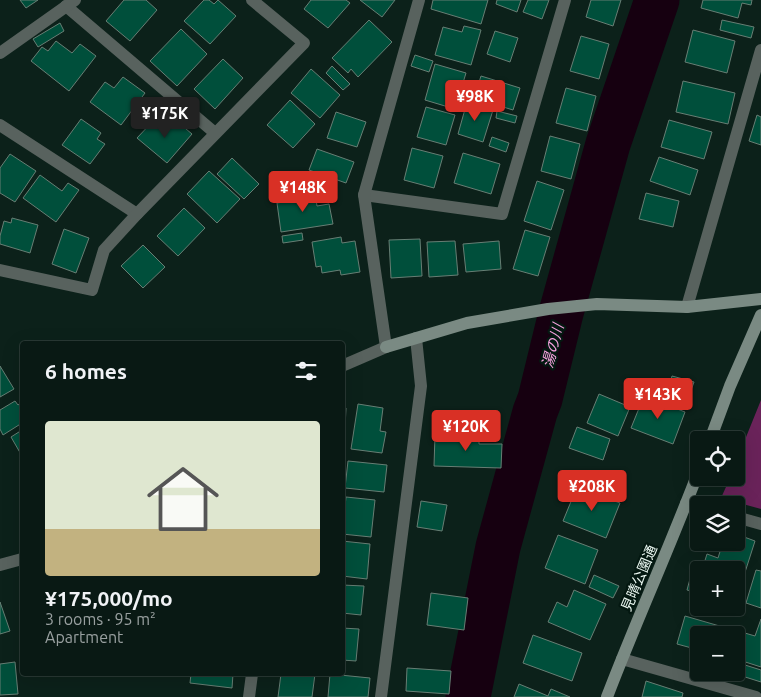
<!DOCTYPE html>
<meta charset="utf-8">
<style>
body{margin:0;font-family:Ubuntu,"Noto Sans JP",sans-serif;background:#12221d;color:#f1f3f6;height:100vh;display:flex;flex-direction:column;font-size:19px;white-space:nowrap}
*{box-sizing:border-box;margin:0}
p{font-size:16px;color:#99a0a0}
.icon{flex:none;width:28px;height:28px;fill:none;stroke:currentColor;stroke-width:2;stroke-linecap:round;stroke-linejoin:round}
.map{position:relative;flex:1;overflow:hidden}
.sheet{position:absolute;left:20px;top:341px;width:325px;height:335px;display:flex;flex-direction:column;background:#091914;border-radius:5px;box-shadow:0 5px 20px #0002,0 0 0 1px #293834}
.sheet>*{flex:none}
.tools{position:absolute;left:690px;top:431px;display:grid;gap:10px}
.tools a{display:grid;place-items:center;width:55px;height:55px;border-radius:5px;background:#091914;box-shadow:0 5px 20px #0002,0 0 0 1px #293834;font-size:25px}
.price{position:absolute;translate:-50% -42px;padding:0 11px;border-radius:5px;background:#d93025;color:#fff;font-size:16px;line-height:32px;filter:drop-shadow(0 1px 2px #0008)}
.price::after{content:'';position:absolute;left:50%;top:30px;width:15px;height:11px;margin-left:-8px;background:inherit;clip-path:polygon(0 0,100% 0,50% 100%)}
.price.active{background:#222;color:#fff}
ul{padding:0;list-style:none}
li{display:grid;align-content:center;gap:10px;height:265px;padding:0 25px}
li+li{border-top:1px solid #293834}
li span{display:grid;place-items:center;height:155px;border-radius:5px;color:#555}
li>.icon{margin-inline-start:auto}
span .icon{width:90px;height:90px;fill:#fffc;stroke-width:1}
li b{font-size:21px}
h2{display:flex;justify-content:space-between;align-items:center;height:60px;padding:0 25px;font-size:21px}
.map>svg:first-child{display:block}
.green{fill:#6a235a}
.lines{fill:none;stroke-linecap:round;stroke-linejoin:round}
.river{stroke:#160010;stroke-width:45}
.building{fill:#004f3b;stroke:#677e74}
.street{stroke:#58625e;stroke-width:12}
.secondary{stroke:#7a8a83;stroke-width:12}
.labels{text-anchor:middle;stroke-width:4.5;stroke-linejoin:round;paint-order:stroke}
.street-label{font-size:14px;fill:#eaf7f1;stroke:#041811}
.water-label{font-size:15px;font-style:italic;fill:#f5a0dd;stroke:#041811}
</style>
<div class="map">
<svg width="761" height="697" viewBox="0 0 761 697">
<rect width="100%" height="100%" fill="#0c211a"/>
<polygon class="green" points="761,400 761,509 721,498 730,478 736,478 736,462"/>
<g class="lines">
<polyline class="river" points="468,697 498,547 535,412 540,399 561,313 608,144 657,0"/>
</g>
<g class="building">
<polygon points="20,0 38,0 26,8"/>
<polygon points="124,0 146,0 157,10 130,41 106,21"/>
<polygon points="204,0 209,0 214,4 218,0 236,16 210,44 184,21"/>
<polygon points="311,0 346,0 350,3 328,28 304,9"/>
<polygon points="360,0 395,0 382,17"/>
<polygon points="433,0 488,0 481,24 431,9"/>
<polygon points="497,0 521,0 517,12 496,4"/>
<polygon points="528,0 549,0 542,19 523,12"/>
<polygon points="591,0 621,0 613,26 586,17"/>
<polygon points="703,0 752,0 751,5 742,3 738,18 701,8"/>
<polygon points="369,20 392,42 358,77 351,69 348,73 332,58"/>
<polygon points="722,20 754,27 751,38 720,30"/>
<polygon points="60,23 64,31 38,47 33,39"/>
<polygon points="464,26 481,30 471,65 435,55 443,27 462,32"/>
<polygon points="181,29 207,54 177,86 150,61"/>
<polygon points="693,30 735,41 727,73 685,62"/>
<polygon points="495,31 518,38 510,62 487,54"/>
<polygon points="581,36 609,44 599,79 570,71"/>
<polygon points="56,41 72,53 80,44 96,56 69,91 31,61 42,47 48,51"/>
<polygon points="415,55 433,61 429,72 411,66"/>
<polygon points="223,59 243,78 215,109 194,89"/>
<polygon points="435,64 466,73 455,109 425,100"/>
<polygon points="332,66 350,84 343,90 326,73"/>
<polygon points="311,69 340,95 320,118 291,93"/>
<polygon points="481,76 520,88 513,110 474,98"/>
<polygon points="123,77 145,93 121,125 90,102 105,82 114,88"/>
<polygon points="683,81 735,93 728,124 676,112"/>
<polygon points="566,88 596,96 587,131 556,123"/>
<polygon points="290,100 315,124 293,148 267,125"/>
<polygon points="467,102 493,110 483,142 458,134"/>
<polygon points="426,107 455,115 446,145 417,137"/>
<polygon points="497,111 517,116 515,123 496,118"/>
<polygon points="336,112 366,122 357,147 327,138"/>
<polygon points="757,115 761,117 761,145 749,141"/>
<polygon points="173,118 192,134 167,163 137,138 153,121 163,129"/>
<polygon points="81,119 101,133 97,139 105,144 90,164 62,145"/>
<polygon points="669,120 712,132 704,159 661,147"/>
<polygon points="550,136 580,144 571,179 541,171"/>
<polygon points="492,137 509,143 506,152 489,146"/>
<polygon points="412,148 443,156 434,188 404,180"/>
<polygon points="317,149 354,162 346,183 309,170"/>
<polygon points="463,153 500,164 491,194 454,183"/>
<polygon points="10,154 36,171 15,202 0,193 0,168"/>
<polygon points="659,157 698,170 690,195 650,181"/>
<polygon points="232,158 259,184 244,199 217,174"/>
<polygon points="209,171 240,199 217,223 187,194"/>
<polygon points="40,175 62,191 68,183 79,190 56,222 23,198"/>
<polygon points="537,181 564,190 551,230 524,221"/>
<polygon points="315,193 317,206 329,204 333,224 281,232 277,203 290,201 290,197"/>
<polygon points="646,193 679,201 673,227 639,219"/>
<polygon points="184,208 205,228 178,256 157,236"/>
<polygon points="12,218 38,225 30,253 0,244 0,236 4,221 11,223"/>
<polygon points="64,229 89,238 76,273 52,264"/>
<polygon points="525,230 550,237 538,276 513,269"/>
<polygon points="302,233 303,240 283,243 282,236"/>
<polygon points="341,237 342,243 355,241 360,272 341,275 340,270 322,273 321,266 316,267 312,242"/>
<polygon points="420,239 422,276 391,278 389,240"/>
<polygon points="455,241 458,275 429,277 427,242"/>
<polygon points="499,241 501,269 466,272 463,244"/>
<polygon points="143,245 165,267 143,288 121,266"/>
<polygon points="0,366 14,389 0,397"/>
<polygon points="672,376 694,382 690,393 669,387"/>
<polygon points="599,394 630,407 618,436 587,423"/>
<polygon points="644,396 685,412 673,444 631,428"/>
<polygon points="15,401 18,405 22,402 22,423 3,435 0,429 0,410"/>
<polygon points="358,404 383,408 380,431 386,432 382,453 351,449"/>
<polygon points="342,408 346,408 344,447 342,447"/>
<polygon points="577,427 610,439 603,460 569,448"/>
<polygon points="22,430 22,456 11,437"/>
<polygon points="435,435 479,435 479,444 502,444 501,468 434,466"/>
<polygon points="348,461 387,465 384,492 345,488"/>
<polygon points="577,487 620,503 606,538 563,521"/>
<polygon points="346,497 375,500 371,537 342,534"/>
<polygon points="421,501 447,505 442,531 417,527"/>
<polygon points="736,534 755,541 739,591 736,590 736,570 702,570 707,554 718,558 723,542 736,542"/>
<polygon points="558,535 598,550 585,584 545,568"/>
<polygon points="342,541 370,544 367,579 342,576"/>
<polygon points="756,570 761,571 761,608 746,603"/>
<polygon points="594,575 619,586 613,598 589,587"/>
<polygon points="690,579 699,581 699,593 687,590"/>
<polygon points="342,585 364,586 361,615 342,613"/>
<polygon points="574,590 606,604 590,640 548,622 557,602 567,607"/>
<polygon points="431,593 468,598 464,630 427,625"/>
<polygon points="0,602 10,631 0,634"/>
<polygon points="685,616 723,627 721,635 699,635 699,650 677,644"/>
<polygon points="761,619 761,667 736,659 736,636 738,631 755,636"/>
<polygon points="342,628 359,629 356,661 342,660"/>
<polygon points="533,635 582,653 572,681 523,663"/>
<polygon points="15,662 18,694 0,695 0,664"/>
<polygon points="745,665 761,670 761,682 742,676"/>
<polygon points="407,668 451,671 449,694 406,691"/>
<polygon points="191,674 233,674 232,688 190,683"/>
<polygon points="281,674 315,674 312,697 278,697"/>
<polygon points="330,674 370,678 368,697 328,697"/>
<polygon points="646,681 683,693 682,697 642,697"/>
<polygon points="519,684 548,696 551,689 570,697 514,697"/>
</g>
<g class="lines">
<g class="street">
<polyline points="66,6 215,133"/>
<polyline points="0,53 75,0"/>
<polyline points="0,125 137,214"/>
<polyline points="364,195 502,214 565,0"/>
<polyline points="0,270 92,290 104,250 137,214 304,43 252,0"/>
<polyline points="687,307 761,50"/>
<polyline points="342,366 386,347 364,195 419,0"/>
<polyline points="686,503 699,507"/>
<polyline points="736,517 761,524"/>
<polyline points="0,565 22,559"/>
<polyline points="622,659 756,697"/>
<polyline points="249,697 252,674"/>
<polyline points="381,697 421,386 416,338"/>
</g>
<g class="secondary">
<polyline points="386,347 467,323 548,309 597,304 687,307 761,299"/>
<polyline points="710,440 730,386 761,315"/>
<path d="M607,697c29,-76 63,-150 92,-227"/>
</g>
</g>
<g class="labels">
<g class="street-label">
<text transform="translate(639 578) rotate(-67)" y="5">見晴公園通</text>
</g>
<g class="water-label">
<text transform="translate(553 346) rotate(-75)" y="5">湯の川</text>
</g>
</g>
</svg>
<div class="tools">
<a><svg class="icon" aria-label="locate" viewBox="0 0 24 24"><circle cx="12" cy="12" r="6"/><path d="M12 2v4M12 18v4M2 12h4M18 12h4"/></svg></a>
<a><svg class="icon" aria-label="layers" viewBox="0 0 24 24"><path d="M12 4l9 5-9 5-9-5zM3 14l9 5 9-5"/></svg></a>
<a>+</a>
<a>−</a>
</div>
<b class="price" style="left:475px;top:122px">¥98K</b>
<b class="price active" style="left:165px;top:139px">¥175K</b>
<b class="price" style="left:303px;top:213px">¥148K</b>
<b class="price" style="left:658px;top:420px">¥143K</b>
<b class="price" style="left:466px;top:452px">¥120K</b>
<b class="price" style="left:592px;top:512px">¥208K</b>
<section class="sheet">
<h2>6 homes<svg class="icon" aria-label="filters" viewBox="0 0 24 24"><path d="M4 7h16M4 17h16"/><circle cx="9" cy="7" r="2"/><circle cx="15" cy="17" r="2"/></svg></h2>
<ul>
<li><span style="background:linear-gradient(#dfe7d0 70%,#c2b280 0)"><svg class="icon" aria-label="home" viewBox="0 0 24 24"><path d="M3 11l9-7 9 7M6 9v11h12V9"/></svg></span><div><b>¥175,000/mo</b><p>3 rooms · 95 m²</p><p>Apartment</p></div></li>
</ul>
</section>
</div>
